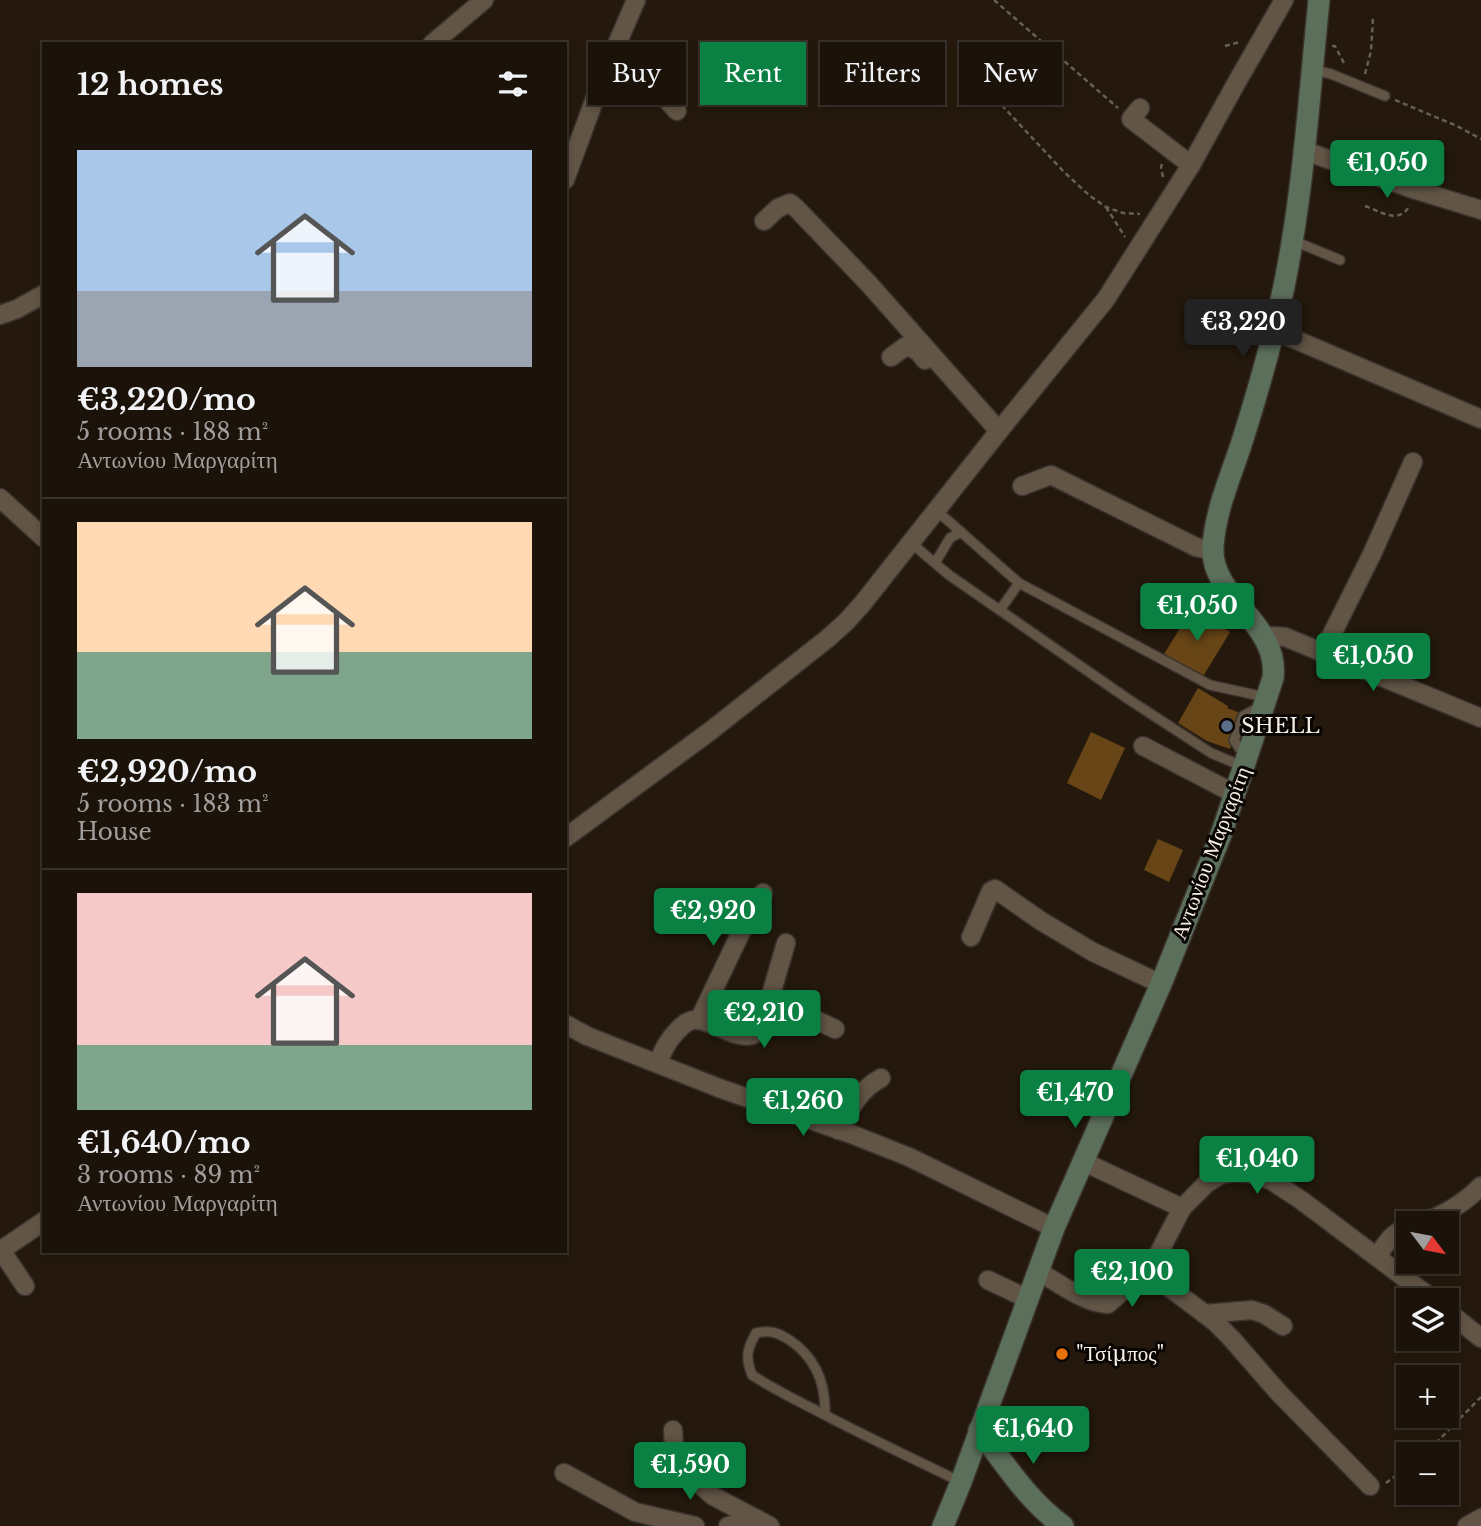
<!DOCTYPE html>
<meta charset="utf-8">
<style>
body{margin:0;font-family:"Libre Baskerville",serif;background:#241c12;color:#f1f3f6;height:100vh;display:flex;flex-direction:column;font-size:26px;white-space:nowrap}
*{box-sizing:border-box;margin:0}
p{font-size:23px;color:#a09e9c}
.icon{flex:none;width:38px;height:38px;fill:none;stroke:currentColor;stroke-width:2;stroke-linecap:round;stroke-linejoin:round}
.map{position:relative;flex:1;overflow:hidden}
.details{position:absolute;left:42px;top:42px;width:525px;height:1211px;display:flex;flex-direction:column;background:#1b1309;border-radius:0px;box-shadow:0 4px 10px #0003,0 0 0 2px #39322a}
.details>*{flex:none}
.hud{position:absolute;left:588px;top:42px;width:665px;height:63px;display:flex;gap:14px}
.needle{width:46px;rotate:122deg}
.fabs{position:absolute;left:1396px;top:1211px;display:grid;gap:14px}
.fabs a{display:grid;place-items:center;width:63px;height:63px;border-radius:0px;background:#1b1309;box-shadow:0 4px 10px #0003,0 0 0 2px #39322a;font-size:35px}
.price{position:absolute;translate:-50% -60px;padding:0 16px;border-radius:7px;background:#0b8043;color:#fff;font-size:23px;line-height:46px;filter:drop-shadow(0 2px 4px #0008)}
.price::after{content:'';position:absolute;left:50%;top:42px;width:21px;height:16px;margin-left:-10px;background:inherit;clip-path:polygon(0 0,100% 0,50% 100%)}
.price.current{background:#222;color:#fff}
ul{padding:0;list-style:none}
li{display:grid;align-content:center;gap:14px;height:371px;padding:0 35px}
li+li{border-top:2px solid #39322a}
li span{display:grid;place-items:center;height:217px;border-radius:0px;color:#555}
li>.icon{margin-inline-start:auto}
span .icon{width:126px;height:126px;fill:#fffc;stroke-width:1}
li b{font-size:30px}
h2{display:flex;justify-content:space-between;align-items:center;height:84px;padding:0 35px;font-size:30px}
.tag{padding:0 24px;border-radius:0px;background:#1b1309;box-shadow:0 4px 10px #0003,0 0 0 2px #39322a;font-size:24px;line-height:63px}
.tag.current{background:#0b8043;color:#fff}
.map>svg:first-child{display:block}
.building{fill:#674516}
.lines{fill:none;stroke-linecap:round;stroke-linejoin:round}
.lane-casing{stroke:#3b332e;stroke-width:12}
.street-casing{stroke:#3b332e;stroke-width:21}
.secondary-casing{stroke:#3b332e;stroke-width:24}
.path{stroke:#695f53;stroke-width:2.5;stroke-dasharray:5 3.5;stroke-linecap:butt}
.lane{stroke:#625546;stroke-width:9}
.street{stroke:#625546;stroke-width:18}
.secondary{stroke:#5c6f5b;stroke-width:21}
.service-dot{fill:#5c6f8a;stroke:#090502;stroke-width:2.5}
.food-dot{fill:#e8710a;stroke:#090502;stroke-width:2.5}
.labels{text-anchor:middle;stroke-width:6;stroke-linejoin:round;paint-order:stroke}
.poi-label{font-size:21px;fill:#f7efe6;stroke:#090502;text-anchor:start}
.street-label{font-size:21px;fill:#f7efe6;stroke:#090502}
</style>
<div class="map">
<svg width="1481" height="1526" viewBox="0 0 1481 1526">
<rect width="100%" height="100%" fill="#24190c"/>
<g class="building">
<polygon points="1192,609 1230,632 1202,678 1164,654"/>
<polygon points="1198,688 1228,706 1227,708 1243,714 1230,749 1207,741 1178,723"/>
<polygon points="1091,732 1125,748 1101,800 1067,783"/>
<polygon points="1158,839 1183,850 1169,882 1144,870"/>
</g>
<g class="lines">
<defs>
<g id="lane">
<polyline points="1314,70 1331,74 1385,96"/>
<polyline points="1294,241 1340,260"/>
<polyline points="936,510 1019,583 1210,685 1265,697"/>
<polyline points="910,542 949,575 1128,699 1211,753 1244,767"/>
<polyline points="935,563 950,538 961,532"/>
<polyline points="1000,610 1019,583"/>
<polyline points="1240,749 1234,740 1243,716 1256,709"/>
<path d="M825,1415c1,-32 -9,-58 -37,-76 -12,-7 -18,-9 -32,-6 -9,16 -11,24 -4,42 21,14 44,25 67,37 46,24 94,47 142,70"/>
</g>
<g id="street">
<polyline points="432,44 484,0"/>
<polyline points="614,51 642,73 677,111"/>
<polyline points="1140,108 1131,119 1191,165"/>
<polyline points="1305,151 1416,190 1481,210"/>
<polyline points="565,180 602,79 636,0"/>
<polyline points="764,221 778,208 790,203 796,208 869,284 999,431"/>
<polyline points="0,315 17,309 44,294"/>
<polyline points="1273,330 1481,419"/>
<polyline points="891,357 906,346 918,351 925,360"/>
<polyline points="1022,486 1051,475 1196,547 1213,551"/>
<polyline points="0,498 44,538"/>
<polyline points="1265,639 1273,636 1285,637 1481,718"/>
<polyline points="1323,652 1372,554 1413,462"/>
<polyline points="1143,746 1235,794"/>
<polyline points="565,838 709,732 827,639 846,622 863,603 999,431 1106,299 1191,165 1238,80 1284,0"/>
<polyline points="971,937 991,891 995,889 1041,921 1093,952 1161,984"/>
<polyline points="767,1008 795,1010 835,1029"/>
<polyline points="699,1020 743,928 763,893"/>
<polyline points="565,1024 587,1036 719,1088 851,1134 909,1157 1054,1228"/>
<path d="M658,1064c4,-13 9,-23 19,-33 4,-4 7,-8 13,-10 17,-7 39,19 63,14l12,-20 21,-72"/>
<path d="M838,1130c13,-22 20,-39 43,-52"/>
<polyline points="1084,1162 1182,1208 1207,1183 1220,1175 1236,1172 1256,1174 1272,1181 1301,1200 1434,1300"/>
<path d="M1420,1223c23,-7 44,-20 61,-37"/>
<polyline points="1,1250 25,1286"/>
<polyline points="0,1251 44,1221"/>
<path d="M1377,1257c10,-15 14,-24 32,-30"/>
<path d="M1038,1271c19,11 48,33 70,33l17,-15 24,-17 33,-64"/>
<polyline points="1149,1272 1214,1321 1231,1338 1279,1393 1370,1486"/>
<polyline points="988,1280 1028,1299"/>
<polyline points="1447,1311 1481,1338"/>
<polyline points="1204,1314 1252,1310 1264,1314 1283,1326"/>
<polyline points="673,1430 674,1447 677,1457 691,1469 704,1488 713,1496 770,1526"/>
<polyline points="564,1473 635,1512 695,1526"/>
<polyline points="728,1526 757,1519"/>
<polyline points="1467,1526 1481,1518"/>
</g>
<g id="secondary">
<path d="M979,1430c26,34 49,71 84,96"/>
<path d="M943,1526l18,-44 93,-254 107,-244 61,-152 51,-154c7,-55 -63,-80 -60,-131 2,-35 17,-69 28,-102 13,-41 25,-82 35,-123 26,-106 32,-214 43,-322"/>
</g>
</defs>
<use href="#lane" class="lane-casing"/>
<use href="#street" class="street-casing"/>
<use href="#secondary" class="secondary-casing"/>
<g class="path">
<polyline points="994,0 1118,108"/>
<polyline points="1225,46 1240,42"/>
<polyline points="1332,46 1335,46 1345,65"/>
<polyline points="1365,74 1371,51 1373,18"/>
<polyline points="996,99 1064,172 1090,196 1106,207 1123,213 1140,214"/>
<polyline points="1395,100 1457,126 1481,139"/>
<polyline points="1162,164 1161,167 1163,177"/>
<path d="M1365,206c17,6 34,19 45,-1"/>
<polyline points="1106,207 1125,237"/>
<polyline points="1423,1454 1434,1445 1481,1397"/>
<polyline points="1386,1483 1409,1466"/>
</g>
<use href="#lane" class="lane"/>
<use href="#street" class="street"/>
<use href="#secondary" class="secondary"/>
</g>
<circle class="service-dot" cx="1227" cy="726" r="7"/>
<circle class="food-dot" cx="1062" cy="1354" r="7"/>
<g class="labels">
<g class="poi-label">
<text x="1241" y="733">SHELL</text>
<text x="1076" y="1361">"Τσίμπος"</text>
</g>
<g class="street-label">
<text transform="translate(1211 853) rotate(-69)" y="7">Αντωνίου Μαργαρίτη</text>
</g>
</g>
</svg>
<div class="fabs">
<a><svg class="needle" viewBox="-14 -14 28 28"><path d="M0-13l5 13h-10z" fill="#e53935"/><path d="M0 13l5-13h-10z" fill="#a09e9c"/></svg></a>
<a><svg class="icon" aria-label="layers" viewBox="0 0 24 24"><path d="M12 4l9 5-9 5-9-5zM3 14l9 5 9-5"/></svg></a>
<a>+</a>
<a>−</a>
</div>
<b class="price" style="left:1387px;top:200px">€1,050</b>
<b class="price current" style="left:1243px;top:359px">€3,220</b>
<b class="price" style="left:1197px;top:643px">€1,050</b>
<b class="price" style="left:1373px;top:693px">€1,050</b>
<b class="price" style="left:713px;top:948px">€2,920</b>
<b class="price" style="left:764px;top:1050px">€2,210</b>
<b class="price" style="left:1075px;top:1130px">€1,470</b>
<b class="price" style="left:803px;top:1138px">€1,260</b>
<b class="price" style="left:1257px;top:1196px">€1,040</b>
<b class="price" style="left:1132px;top:1309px">€2,100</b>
<b class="price" style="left:1033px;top:1466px">€1,640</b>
<b class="price" style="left:690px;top:1502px">€1,590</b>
<div class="hud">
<a class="tag">Buy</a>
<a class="tag current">Rent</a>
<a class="tag">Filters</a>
<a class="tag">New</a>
</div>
<section class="details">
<h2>12 homes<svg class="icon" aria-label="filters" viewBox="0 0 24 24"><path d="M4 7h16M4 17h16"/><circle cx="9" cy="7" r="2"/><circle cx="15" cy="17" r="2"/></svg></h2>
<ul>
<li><span style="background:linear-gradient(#a9c7e8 65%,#9aa5b1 0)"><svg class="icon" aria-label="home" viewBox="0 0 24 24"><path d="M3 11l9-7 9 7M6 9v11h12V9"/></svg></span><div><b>€3,220/mo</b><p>5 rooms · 188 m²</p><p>Αντωνίου Μαργαρίτη</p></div></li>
<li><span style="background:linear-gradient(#ffd9b3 60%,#7fa58c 0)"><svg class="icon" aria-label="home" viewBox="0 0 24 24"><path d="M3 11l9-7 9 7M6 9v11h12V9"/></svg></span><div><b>€2,920/mo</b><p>5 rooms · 183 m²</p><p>House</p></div></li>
<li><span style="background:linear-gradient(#f6c9c9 70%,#7fa58c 0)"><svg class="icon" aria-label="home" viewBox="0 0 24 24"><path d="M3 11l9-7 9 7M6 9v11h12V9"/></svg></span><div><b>€1,640/mo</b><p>3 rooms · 89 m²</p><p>Αντωνίου Μαργαρίτη</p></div></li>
</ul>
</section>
</div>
